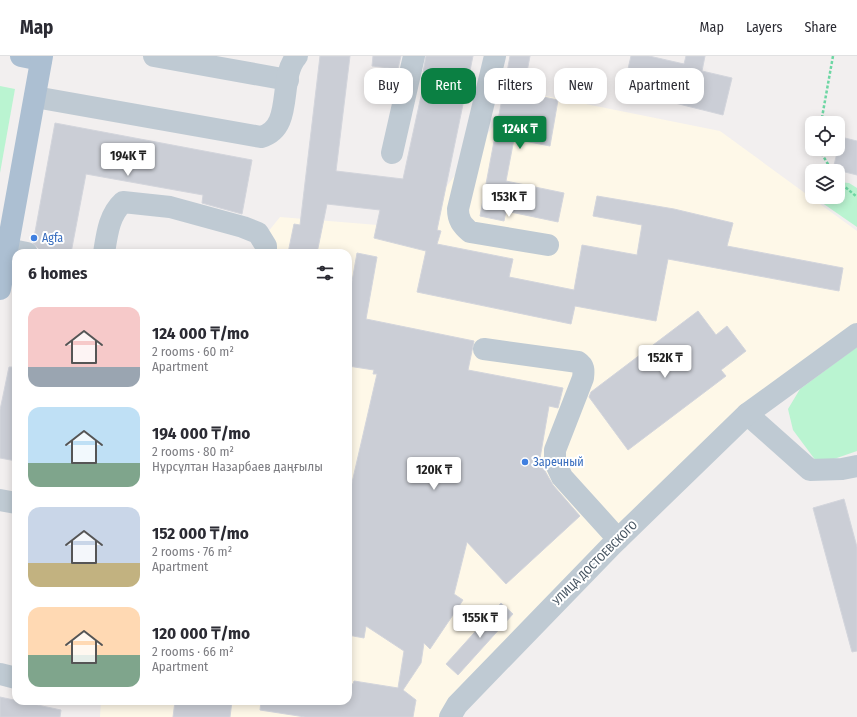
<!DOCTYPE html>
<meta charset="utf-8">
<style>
body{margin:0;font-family:"Fira Sans Condensed",sans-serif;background:#f2f2f3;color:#2b2b33;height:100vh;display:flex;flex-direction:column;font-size:15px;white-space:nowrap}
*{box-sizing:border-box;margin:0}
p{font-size:13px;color:#7c7c81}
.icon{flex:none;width:22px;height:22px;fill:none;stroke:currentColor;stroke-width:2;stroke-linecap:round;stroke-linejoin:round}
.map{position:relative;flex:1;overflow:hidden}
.sheet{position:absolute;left:12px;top:193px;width:340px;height:456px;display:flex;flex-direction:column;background:#fff;border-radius:12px;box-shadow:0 2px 10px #0003}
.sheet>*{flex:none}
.top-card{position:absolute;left:364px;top:12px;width:380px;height:36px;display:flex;gap:8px}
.controls{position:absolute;left:805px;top:60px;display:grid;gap:8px}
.controls a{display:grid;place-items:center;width:40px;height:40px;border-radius:8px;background:#fff;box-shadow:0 2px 10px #0003;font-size:20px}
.price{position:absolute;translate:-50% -34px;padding:0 9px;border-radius:4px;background:#fff;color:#222;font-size:13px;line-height:26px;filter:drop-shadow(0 1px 2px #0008)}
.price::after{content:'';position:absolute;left:50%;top:24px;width:12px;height:9px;margin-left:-6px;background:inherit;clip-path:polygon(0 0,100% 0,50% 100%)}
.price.current{background:#0b8043;color:#fff}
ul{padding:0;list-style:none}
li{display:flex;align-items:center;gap:12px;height:100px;padding:0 16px}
li span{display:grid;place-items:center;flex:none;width:112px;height:80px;border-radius:12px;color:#555}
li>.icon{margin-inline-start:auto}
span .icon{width:48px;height:48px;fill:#fffc;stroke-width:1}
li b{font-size:17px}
h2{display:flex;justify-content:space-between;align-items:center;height:48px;padding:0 16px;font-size:17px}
.tag{padding:0 14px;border-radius:12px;background:#fff;box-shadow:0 2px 10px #0003;font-size:14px;line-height:36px}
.tag.current{background:#0b8043;color:#fff}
header{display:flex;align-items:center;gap:24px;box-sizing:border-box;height:56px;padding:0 20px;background:#fff;border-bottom:1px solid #e1e1e2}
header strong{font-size:19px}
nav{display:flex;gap:22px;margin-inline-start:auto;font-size:14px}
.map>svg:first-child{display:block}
.commercial{fill:#fef8e8}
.green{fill:#baf4d1}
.building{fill:#cbced6;stroke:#d3d5dc}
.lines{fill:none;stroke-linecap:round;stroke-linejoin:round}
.path{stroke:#6dd6a3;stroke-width:2.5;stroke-dasharray:3 2;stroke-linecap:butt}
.minor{stroke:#bfcad3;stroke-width:22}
.major{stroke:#acbfd2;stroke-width:22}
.shop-dot{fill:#3f7fe0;stroke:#fff;stroke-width:1.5}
.labels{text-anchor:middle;stroke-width:4;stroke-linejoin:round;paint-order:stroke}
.shop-label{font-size:12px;fill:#366cbe;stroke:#fff;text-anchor:start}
.street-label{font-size:12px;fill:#455360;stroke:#fff}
</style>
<header>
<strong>Map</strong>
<nav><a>Map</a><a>Layers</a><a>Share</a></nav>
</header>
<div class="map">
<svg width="857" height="661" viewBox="0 0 857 661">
<rect width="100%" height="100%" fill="#f2efef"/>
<polygon class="commercial" points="521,35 720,75 857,175 857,274 793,318 451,661 100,661 101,645 348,645 348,197 251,197 280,161 414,172"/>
<g class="green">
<polygon points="0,30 15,33 0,117"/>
<polygon points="838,126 849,127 857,132 857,171 818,144 817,141 838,141"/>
<polygon points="857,291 857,395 834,403 816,405 793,374 788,353 800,333"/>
</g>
<g class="building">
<polygon points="320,0 350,0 336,115 403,123 426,17 423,16 426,0 473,0 437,174 441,175 437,188 513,203 509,221 574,234 582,189 637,199 642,169 593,160 597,140 674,153 733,167 727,190 843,212 839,235 668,203 656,265 575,250 571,268 417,236 426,195 374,182 380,154 327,148 317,197 288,197 294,168 300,169"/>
<polygon points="373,0 401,0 398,13 372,10"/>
<polygon points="510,0 530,0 523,37 558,44 550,90 514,83 506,125 564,137 558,166 506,155 504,165 480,160"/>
<polygon points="631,0 649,0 684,8 686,0 705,0 702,15 732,22 723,59 623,34"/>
<polygon points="55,67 252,104 242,158 202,147 203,139 86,118 71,197 39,197 39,193 33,187"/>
<polygon points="841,81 857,85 857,119 833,113"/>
<polygon points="357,197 377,201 366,263 474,285 468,314 563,332 558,352 549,350 539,408 545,415 553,429 580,460 506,528 467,486 454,538 463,544 430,593 424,587 421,607 403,634 416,644 413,661 305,661 260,654 261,645 348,645 348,627 353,628 354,625 398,632 404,595 366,570 364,582 348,579 348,444 377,318 373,318 374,314 348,310 348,248"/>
<polygon points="698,255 716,279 727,270 746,295 721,314 726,320 628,394 589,341 591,336"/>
<polygon points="9,311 16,311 16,405 0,402 0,354"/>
<polygon points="844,443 857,491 857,595 852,596 813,452"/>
<polygon points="501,547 513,558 458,619 446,608"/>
<polygon points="0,641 61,654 60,661 0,661"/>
<polygon points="175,645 232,645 230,661 173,661"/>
</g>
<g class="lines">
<g class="path">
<polyline points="821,67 833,0"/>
<polyline points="819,93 832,115"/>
<polyline points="838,125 857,141"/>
</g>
<g class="minor">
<polyline points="154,0 288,24"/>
<path d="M495,0l-37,153c0,11 4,16 12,23l78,13"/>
<path d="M35,41l226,40c34,-9 16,-59 36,-81"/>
<polyline points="392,97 414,0"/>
<polyline points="7,193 27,197"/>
<path d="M104,197c3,-19 5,-38 19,-51l47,5 73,20 15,6 8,13v7"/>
<path d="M484,293l94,13c6,4 6,8 5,16l-28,72v12l7,15 56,62"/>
<polyline points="747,358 810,414 842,413 857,410"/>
<polyline points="0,444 16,447"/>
<polyline points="0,618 16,622"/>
<polyline points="450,661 457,649 612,489 747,358 857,278"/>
</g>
<g class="major">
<polyline points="21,0 41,4"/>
<polyline points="0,233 42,0"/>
</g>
</g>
<g class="shop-dot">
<circle cx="34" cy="182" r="4"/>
<circle cx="525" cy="406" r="4"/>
</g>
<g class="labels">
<g class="shop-label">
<text x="42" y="186">Agfa</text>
<text x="533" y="410">Заречный</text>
</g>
<g class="street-label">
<text transform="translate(595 507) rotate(-45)" y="4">УЛИЦА ДОСТОЕВСКОГО</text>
</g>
</g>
</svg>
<div class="controls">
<a><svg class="icon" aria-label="locate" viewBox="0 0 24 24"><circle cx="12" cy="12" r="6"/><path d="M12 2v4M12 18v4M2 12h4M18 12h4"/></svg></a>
<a><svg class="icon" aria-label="layers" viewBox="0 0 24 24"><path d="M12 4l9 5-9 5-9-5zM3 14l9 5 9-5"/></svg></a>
</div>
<b class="price current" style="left:520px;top:94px">124K ₸</b>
<b class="price" style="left:128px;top:121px">194K ₸</b>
<b class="price" style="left:509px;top:162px">153K ₸</b>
<b class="price" style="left:665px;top:323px">152K ₸</b>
<b class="price" style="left:434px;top:435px">120K ₸</b>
<b class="price" style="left:480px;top:583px">155K ₸</b>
<div class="top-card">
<a class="tag">Buy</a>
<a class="tag current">Rent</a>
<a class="tag">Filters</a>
<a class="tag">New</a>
<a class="tag">Apartment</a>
</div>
<section class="sheet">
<h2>6 homes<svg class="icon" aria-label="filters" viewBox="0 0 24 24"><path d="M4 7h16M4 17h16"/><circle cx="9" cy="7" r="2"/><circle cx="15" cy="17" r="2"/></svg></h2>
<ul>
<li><span style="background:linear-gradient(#f6c9c9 75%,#9aa5b1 0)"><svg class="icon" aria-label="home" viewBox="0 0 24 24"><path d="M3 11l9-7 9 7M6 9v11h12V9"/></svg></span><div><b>124 000 ₸/mo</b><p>2 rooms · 60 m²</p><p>Apartment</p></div></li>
<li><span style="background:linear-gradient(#bfe0f5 70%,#7fa58c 0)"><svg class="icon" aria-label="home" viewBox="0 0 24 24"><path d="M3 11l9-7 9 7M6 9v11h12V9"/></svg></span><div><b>194 000 ₸/mo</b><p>2 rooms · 80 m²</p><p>Нұрсұлтан Назарбаев даңғылы</p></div></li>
<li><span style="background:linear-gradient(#c9d6e8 70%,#c2b280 0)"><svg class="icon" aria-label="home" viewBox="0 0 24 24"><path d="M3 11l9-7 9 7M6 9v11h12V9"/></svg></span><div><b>152 000 ₸/mo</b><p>2 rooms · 76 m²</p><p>Apartment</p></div></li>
<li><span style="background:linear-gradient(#ffd9b3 60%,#7fa58c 0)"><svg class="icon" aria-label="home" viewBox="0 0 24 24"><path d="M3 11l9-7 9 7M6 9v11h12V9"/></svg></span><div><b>120 000 ₸/mo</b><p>2 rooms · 66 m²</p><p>Apartment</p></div></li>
</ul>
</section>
</div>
